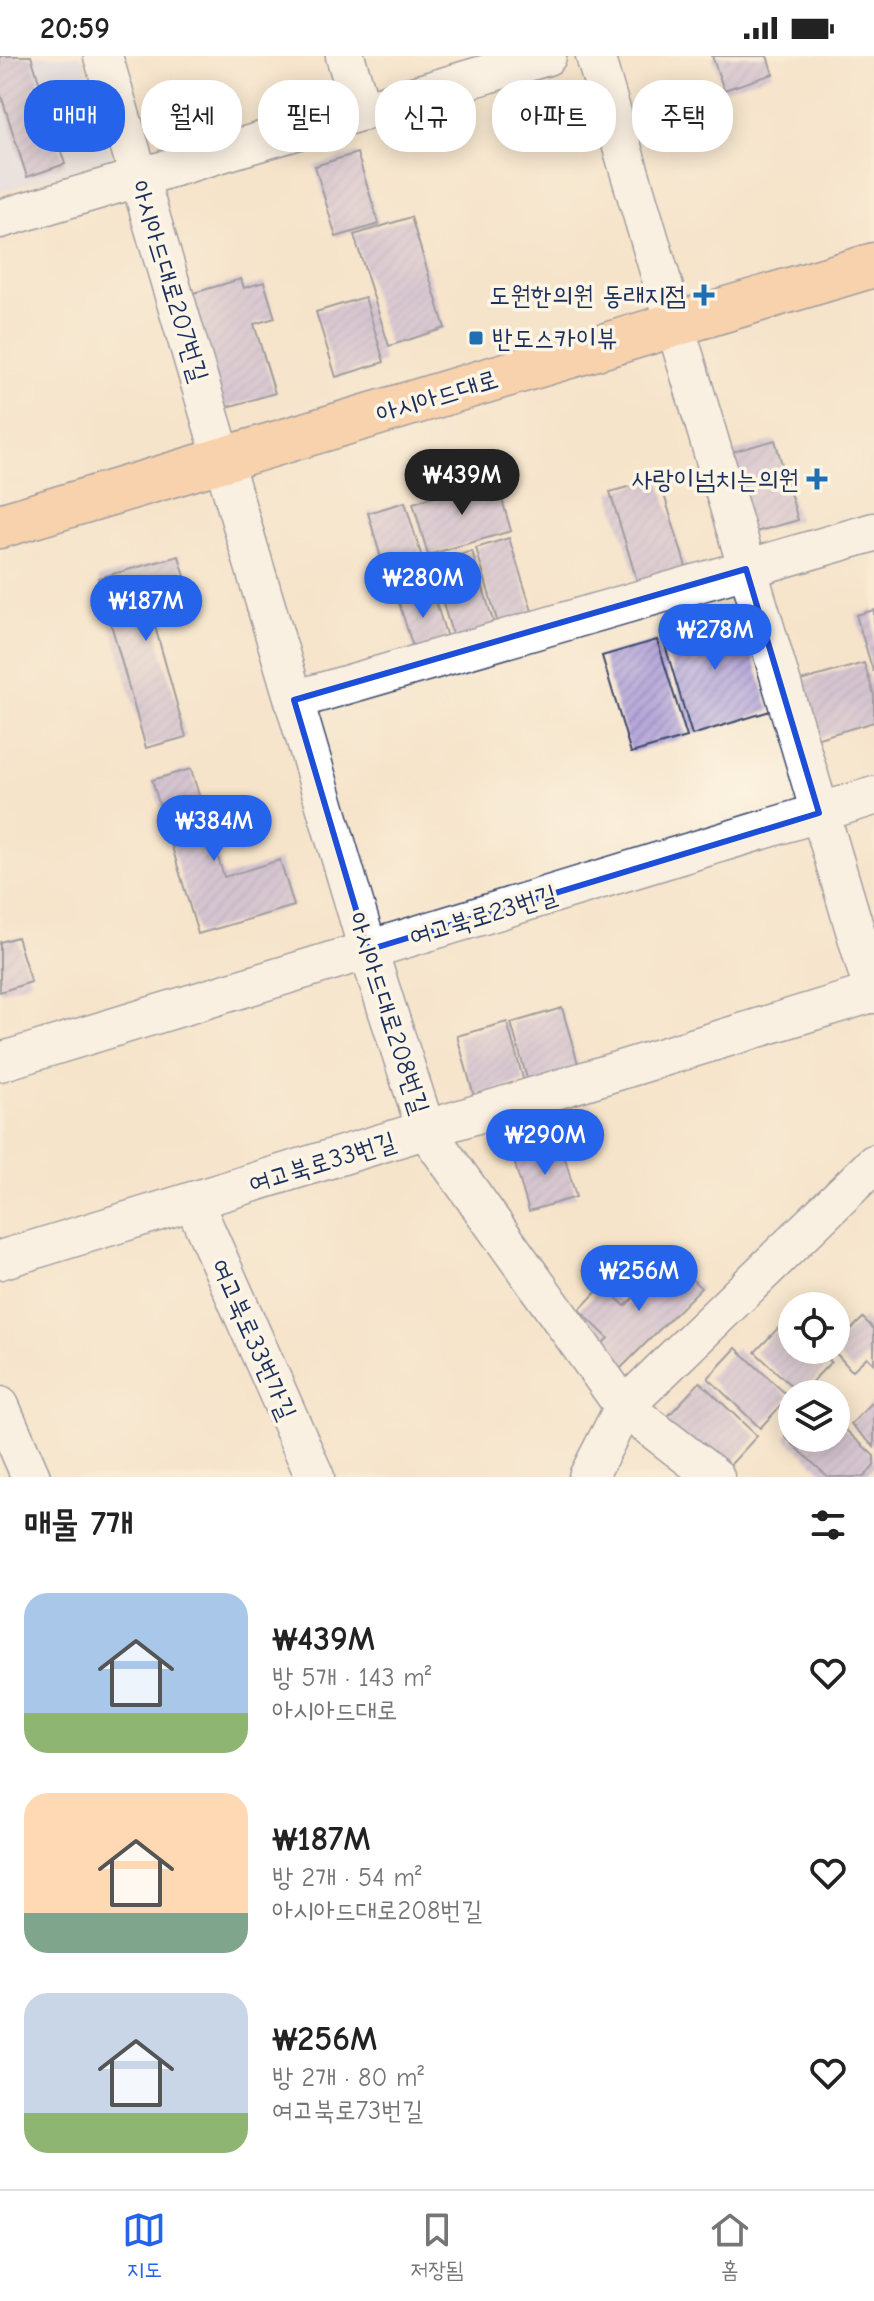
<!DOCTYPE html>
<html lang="ko">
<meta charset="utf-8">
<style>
body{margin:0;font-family:"Comic Neue","Poor Story",sans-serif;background:#f6f6f6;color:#222;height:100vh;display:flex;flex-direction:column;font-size:30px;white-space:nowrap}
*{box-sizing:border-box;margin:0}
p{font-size:26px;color:#767676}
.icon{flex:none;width:44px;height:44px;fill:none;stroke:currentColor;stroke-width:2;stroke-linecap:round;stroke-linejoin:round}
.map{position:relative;height:1421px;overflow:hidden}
.panel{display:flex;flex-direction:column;background:#fff;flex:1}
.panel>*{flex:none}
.hud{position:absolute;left:24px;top:24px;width:826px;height:72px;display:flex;gap:16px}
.buttons{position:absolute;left:778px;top:1236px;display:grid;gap:16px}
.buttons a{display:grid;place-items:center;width:72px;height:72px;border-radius:50%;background:#fff;box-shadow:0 4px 20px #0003;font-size:40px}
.price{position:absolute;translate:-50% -68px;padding:0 18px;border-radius:28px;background:#2563eb;color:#fff;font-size:26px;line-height:52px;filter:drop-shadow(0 2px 4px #0008)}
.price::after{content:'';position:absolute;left:50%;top:48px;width:24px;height:18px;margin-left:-12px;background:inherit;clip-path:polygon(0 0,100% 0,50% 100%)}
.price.current{background:#222;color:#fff}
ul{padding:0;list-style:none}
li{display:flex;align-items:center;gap:24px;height:200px;padding:0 24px}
li span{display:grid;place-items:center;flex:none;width:224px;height:160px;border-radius:24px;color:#555}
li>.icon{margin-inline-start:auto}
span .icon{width:96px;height:96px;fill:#fffc;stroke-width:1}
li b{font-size:34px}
h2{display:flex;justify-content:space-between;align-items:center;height:96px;padding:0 24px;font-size:34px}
.tag{padding:0 28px;border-radius:32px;background:#fff;box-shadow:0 4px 20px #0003;font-size:28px;line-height:72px}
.tag.current{background:#2563eb;color:#fff}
.status{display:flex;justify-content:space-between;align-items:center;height:56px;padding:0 40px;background:#fff;direction:ltr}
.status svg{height:22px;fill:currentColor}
.dock{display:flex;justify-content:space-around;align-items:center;height:112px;border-top:2px solid #e0e0e0;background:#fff;font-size:22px;color:#767676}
.dock a{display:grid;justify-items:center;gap:4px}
.dock .current{color:#2563eb}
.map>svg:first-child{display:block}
.built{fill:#d2d9f9}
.building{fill:url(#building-hatch)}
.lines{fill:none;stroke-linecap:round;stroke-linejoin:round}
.minor-casing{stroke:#3c4a6e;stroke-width:41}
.major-casing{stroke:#3c4a6e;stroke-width:47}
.minor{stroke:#fff;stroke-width:38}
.major{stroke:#f9bc8a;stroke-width:44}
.marked{fill:none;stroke:#1d4ed8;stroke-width:6;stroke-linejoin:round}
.poi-dot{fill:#1f6fb2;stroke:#fcf5e5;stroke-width:3}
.labels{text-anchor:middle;stroke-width:7;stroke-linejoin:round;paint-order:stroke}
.street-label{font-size:26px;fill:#1b2f5e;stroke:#fcf5e5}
.poi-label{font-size:26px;fill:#1b2f5e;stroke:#fcf5e5;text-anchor:end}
</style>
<div class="status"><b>20:59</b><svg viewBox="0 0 49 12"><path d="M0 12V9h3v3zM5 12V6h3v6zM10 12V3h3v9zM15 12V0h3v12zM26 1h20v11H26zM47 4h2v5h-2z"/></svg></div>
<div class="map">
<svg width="874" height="1421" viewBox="0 0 874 1421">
<defs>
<pattern id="building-hatch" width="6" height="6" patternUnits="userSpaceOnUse" patternTransform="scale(2)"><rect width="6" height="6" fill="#ab9cd8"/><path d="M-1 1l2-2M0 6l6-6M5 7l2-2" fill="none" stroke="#8a80b2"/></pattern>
</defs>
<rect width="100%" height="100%" fill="#fcf5e5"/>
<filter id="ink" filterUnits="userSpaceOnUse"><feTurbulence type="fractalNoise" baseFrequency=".0125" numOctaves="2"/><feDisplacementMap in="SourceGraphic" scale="16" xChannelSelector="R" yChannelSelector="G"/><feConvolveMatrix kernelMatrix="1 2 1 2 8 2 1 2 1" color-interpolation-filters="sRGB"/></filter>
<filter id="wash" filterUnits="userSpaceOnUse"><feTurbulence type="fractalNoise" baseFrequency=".006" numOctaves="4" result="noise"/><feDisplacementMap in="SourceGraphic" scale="32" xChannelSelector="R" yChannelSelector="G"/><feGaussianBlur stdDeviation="1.8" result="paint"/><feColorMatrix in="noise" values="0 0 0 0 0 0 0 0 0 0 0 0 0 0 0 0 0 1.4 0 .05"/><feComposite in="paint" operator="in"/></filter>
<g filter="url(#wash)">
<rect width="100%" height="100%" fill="#f6e4ca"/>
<polygon class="built" points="0,0 82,0 112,103 0,136"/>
<g id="blocks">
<g class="building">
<polygon points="0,0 31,0 65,108 27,121 0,36"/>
<polygon points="712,0 767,0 773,18 724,34"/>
<polygon points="357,97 379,168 336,181 315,110"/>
<polygon points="411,161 445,272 389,290 354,179"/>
<polygon points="241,223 244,232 264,226 275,262 254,268 275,337 221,353 187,239"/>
<polygon points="365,241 384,306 336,321 316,256"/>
<polygon points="775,384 798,464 752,477 729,397"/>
<polygon points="496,422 511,475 428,499 413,447"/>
<polygon points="659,422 687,514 638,528 610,436"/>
<polygon points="405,446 423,505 385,516 368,457"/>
<polygon points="509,482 537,571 502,582 476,492"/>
<polygon points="472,495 498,582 457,594 431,508"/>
<polygon points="179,500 190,538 149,549 186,681 146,692 98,522"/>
<polygon points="426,514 454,604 420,614 392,524"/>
<polygon points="739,553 770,655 692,679 661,576"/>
<polygon points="874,554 874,615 873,615 856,559"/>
<polygon points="657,584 687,681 631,697 602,600"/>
<polygon points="864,607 874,639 874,666 815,683 797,626"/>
<polygon points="191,713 224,821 280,804 294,850 198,878 152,724"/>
<polygon points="17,881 31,926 0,936 0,886"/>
<polygon points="562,952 581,1018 530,1033 511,967"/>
<polygon points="507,966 524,1026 474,1040 457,980"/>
<polygon points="561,1088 576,1141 529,1155 513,1102"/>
<polygon points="672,1204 701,1232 620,1313 598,1292 608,1282 579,1254 603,1229 625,1250"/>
<polygon points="863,1262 874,1273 874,1308 867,1301 852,1315 833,1294 836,1294 836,1288"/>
<polygon points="787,1263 792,1267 792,1294 820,1294 831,1306 800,1338 755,1296"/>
<polygon points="736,1292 789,1341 760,1372 708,1322"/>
<polygon points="700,1326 757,1380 722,1418 658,1371"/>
<polygon points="874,1345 874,1391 851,1368"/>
<polygon points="836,1365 874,1400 874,1410 864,1421 828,1421 785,1381 792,1373 792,1382 836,1382"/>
</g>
</g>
</g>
<g filter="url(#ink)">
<use href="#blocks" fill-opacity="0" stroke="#3c4a6e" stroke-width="2"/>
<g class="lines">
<defs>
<g id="minor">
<polyline points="103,0 368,894 426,1074 624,1351 715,1421"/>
<polyline points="345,0 362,55"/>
<polyline points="595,0 874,938"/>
<polyline points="0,163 547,0"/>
<polyline points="294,644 874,476"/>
<polyline points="0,1006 874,740"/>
<polyline points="193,1145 315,1421"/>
<polyline points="0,1204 872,937"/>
<polyline points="0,1350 31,1421"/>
<polyline points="588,1421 624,1351 874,1108"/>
</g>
<polyline id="major" points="0,470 874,209"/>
</defs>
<use href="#minor" class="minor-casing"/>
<use href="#major" class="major-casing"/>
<use href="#minor" class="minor"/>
<use href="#major" class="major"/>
</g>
</g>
<path d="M0 0H874V1421H0ZM746,513l73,244 -451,137 -74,-250z" fill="#f6e4ca" fill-opacity=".55" fill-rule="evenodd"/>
<path class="marked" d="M746,513l73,244 -451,137 -74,-250z"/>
<g class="poi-dot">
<path d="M700 227h8v8h8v8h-8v8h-8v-8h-8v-8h8z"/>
<rect x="468" y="274" width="16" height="16" rx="4"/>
<path d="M813 411h8v8h8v8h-8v8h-8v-8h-8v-8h8z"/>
</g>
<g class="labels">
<g class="street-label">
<text transform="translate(170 225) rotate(73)" y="9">아시아드대로207번길</text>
<text transform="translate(437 340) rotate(-17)" y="9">아시아드대로</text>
<text transform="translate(483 859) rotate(-17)" y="9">여고북로23번길</text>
<text transform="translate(389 957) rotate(72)" y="9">아시아드대로208번길</text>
<text transform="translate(322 1106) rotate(-17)" y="9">여고북로33번길</text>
<text transform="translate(254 1283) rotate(66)" y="9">여고북로33번가길</text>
</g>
<g class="poi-label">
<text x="686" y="248">도원한의원 동래지점</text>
<text x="492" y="291" text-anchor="start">반도스카이뷰</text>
<text x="799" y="432">사랑이넘치는의원</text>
</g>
</g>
</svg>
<div class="buttons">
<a><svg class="icon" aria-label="locate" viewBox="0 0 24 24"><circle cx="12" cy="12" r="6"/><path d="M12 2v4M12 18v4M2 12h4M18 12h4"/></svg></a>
<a><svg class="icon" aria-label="layers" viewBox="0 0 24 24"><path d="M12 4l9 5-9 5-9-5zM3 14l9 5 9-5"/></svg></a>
</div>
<b class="price current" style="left:462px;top:461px">₩439M</b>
<b class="price" style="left:423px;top:564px">₩280M</b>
<b class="price" style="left:146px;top:587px">₩187M</b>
<b class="price" style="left:715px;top:616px">₩278M</b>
<b class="price" style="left:214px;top:807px">₩384M</b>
<b class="price" style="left:545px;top:1121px">₩290M</b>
<b class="price" style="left:639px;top:1257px">₩256M</b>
<div class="hud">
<a class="tag current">매매</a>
<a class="tag">월세</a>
<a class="tag">필터</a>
<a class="tag">신규</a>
<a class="tag">아파트</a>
<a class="tag">주택</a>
</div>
</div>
<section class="panel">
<h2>매물 7개<svg class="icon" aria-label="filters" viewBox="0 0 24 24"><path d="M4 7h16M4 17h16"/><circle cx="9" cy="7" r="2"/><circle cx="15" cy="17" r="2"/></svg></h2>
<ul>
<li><span style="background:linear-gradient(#a9c7e8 75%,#8fb573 0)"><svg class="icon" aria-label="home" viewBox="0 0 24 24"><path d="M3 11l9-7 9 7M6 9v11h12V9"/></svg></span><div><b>₩439M</b><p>방 5개 · 143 m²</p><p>아시아드대로</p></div><svg class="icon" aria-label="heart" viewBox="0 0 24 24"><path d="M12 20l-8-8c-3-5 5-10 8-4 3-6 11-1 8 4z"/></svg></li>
<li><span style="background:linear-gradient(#ffd9b3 75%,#7fa58c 0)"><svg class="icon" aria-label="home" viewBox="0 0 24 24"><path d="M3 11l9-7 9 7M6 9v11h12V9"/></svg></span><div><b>₩187M</b><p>방 2개 · 54 m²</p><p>아시아드대로208번길</p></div><svg class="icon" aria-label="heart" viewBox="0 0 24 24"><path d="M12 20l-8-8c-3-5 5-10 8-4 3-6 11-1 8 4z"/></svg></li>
<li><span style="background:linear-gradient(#c9d6e8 75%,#8fb573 0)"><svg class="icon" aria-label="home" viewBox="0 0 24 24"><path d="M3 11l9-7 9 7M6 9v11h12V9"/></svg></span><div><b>₩256M</b><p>방 2개 · 80 m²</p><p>여고북로73번길</p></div><svg class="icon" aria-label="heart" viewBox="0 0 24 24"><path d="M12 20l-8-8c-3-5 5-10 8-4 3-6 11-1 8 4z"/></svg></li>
</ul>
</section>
<nav class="dock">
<a class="current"><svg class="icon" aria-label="map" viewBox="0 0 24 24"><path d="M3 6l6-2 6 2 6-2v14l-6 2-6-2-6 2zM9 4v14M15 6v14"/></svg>지도</a>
<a><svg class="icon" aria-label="saved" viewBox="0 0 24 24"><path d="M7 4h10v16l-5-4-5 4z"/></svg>저장됨</a>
<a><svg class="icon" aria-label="home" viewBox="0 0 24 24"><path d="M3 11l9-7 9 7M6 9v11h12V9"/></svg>홈</a>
</nav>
